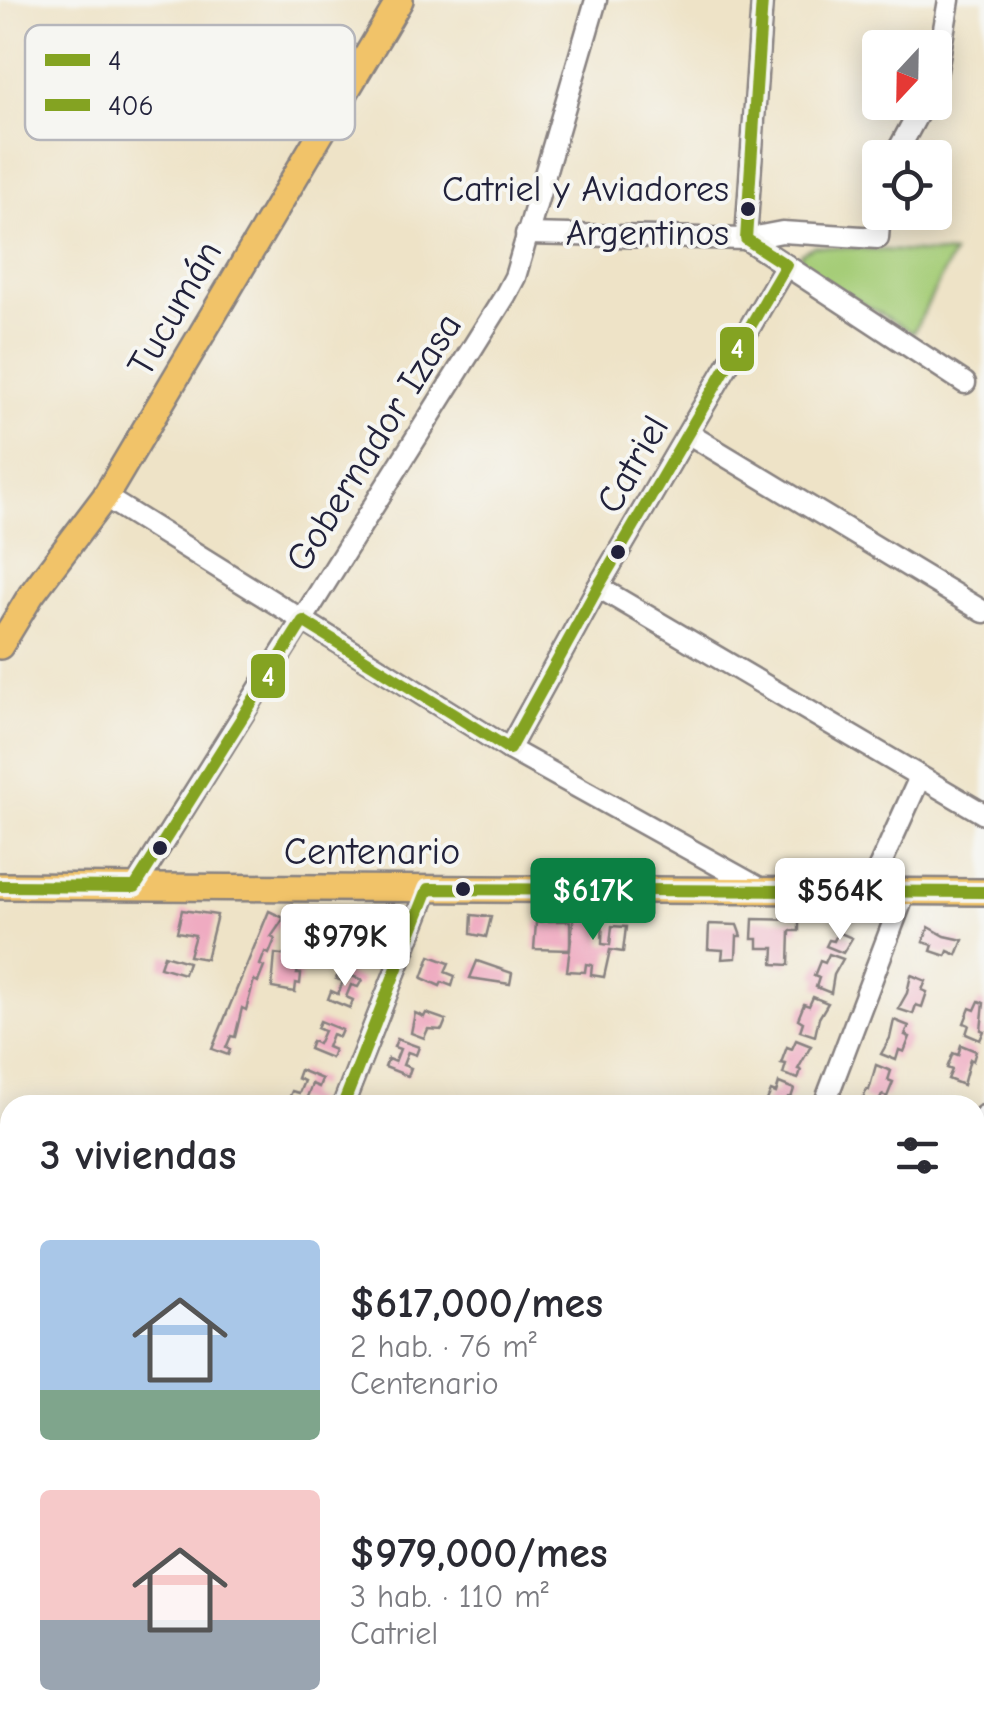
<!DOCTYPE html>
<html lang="es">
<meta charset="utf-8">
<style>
body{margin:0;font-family:"Comic Neue",sans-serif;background:#f7f7f7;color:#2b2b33;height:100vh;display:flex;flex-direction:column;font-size:38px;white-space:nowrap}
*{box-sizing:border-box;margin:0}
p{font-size:32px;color:#7c7c81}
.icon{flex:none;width:55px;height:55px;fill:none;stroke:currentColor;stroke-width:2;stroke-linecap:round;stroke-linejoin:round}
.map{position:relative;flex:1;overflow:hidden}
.drawer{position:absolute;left:0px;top:1095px;width:985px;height:642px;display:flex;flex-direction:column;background:#fff;border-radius:30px 30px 0 0;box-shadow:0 5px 25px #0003}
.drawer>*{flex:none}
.needle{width:65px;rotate:202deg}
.fabs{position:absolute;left:862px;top:30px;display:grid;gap:20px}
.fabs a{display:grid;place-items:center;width:90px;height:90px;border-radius:10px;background:#fff;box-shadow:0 5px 25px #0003;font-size:50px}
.price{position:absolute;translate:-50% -85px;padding:0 22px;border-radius:10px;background:#fff;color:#222;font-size:32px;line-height:65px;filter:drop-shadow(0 2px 5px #0008)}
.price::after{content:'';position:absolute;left:50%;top:60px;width:30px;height:22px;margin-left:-15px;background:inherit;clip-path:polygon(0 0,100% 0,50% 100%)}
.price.current{background:#0b8043;color:#fff}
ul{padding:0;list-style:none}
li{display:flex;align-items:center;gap:30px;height:250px;padding:0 40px}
li span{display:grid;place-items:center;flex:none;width:280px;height:200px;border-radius:10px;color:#555}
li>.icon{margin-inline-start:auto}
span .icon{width:120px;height:120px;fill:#fffc;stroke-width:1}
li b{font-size:42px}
h2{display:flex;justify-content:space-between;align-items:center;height:120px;padding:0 40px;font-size:42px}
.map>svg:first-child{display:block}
.green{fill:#a6cd78;stroke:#64785a;stroke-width:2.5}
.building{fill:#efabc1}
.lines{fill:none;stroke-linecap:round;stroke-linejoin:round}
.minor-casing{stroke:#888281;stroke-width:25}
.major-casing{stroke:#888281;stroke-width:30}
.minor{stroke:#fff;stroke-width:20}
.major{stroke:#f1c369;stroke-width:25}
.bus-1-casing{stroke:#f6f6f2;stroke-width:20}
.bus-2-casing{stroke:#f6f6f2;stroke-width:20}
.bus-1{stroke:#84a322;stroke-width:12}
.bus-2{stroke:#84a322;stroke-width:12}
.bus-dot{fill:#22223b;stroke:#f6f6f2;stroke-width:4}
.labels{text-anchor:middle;stroke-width:8;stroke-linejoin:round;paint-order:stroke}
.bus-label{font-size:36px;fill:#22223b;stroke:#f6f6f2;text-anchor:end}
.street-label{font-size:38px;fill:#22223b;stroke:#f6f6f2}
.key{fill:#f6f6f2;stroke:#b6b6bb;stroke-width:2.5}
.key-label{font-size:28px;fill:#22223b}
.line-badge{stroke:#f6f6f2;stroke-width:4}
.badge-label{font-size:28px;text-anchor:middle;font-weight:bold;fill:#fff}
</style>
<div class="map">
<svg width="984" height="1736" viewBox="0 0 984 1736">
<rect width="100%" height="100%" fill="#f6f6f2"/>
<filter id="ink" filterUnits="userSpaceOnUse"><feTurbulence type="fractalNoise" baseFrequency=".01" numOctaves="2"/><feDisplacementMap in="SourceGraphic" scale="20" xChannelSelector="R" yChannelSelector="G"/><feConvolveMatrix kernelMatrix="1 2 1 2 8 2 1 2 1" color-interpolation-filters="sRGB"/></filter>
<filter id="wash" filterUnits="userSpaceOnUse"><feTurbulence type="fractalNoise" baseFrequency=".0048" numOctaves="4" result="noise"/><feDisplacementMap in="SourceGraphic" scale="40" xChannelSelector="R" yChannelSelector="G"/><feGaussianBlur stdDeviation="2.25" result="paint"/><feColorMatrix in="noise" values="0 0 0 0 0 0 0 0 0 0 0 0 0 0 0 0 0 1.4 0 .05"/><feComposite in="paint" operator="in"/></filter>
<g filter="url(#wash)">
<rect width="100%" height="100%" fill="#eee3c7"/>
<polygon class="green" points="814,246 953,254 913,333 807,271 800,260 801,253"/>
<g id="blocks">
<g class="building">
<polygon points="182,910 217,915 206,959 189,956 195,935 177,932"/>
<polygon points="269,911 284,918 271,937 275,939 269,954 265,952 260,965 264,967 258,982 254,980 246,1010 242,1008 235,1037 231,1036 226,1048 230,1050 228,1055 212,1049"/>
<polygon points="581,911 603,911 602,944 610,945 612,926 626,927 623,952 610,950 604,977 591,975 592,965 586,964 585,972 567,971 574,915 581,915"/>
<polygon points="472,915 491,917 486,937 471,934"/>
<polygon points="298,916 325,916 329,939 319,939 319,946 296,945"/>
<polygon points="753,919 799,920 799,931 790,931 789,965 773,964 774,948 758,948 758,939 752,939"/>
<polygon points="544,921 570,921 570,950 534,949 536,923"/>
<polygon points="709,924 737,925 741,936 737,936 736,958 722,959 723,950 708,949"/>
<polygon points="929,927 945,936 963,940 957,955 948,951 946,956 931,951 933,945 923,942"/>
<polygon points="838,932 852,938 843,953 826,946 829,940 834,941"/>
<polygon points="275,954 300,958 297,974 301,974 300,984 296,983 295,992 272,988"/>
<polygon points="829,954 843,959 834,975 831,993 816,987 819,978 814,976 820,961 825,963"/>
<polygon points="164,955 188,962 184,974 160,967"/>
<polygon points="430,956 449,963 445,972 455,976 452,986 442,982 440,986 422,978"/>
<polygon points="477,961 512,973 510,984 470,978"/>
<polygon points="339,971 362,980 358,987 351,985 346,997 353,1000 350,1008 328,999 331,991 338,994 343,981 336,979"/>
<polygon points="911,975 926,981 922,990 927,992 922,1007 916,1005 913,1014 898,1009 907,993"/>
<polygon points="813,997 828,1003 819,1018 815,1036 800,1031 803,1022 798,1019 804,1004 809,1006"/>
<polygon points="979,1001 984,1003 981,1030 984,1031 980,1040 966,1034 969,1025 964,1023 970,1008 975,1010"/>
<polygon points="415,1013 424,1017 426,1013 446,1020 442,1030 428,1029 424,1038 411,1033"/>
<polygon points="894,1020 909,1026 905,1035 910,1037 904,1052 899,1050 896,1060 881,1054 890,1038"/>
<polygon points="320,1021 342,1030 339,1037 332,1034 327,1047 334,1050 331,1058 309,1049 312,1041 318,1044 324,1031 317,1028"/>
<polygon points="397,1039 419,1047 416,1055 408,1052 403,1065 411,1068 408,1076 385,1067 388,1059 395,1062 400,1049 394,1047"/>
<polygon points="796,1040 811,1046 798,1069 801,1070 798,1079 783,1074 786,1064 781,1063 787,1047 792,1049"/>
<polygon points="961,1045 976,1051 973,1061 970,1059 963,1085 948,1079 952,1070 947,1068 953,1053 958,1055"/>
<polygon points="876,1065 891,1071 888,1080 893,1082 887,1097 882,1095 878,1104 863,1098 867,1089 869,1090"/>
<polygon points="300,1070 322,1079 319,1087 312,1084 307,1097 314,1100 312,1105 289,1098 292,1091 299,1093 302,1086 304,1081 297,1078"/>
<polygon points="779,1083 794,1089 791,1098 788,1097 785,1105 765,1105 771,1091 776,1093"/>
</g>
</g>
</g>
<g filter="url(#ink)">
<use href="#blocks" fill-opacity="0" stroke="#888281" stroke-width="2.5"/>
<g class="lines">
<defs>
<g id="minor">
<polyline points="762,0 746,239 965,383"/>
<polyline points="935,81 949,0"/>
<polyline points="894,158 924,102"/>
<polyline points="526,234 746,239 782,232 878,238 880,212"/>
<polyline points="689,434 984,612"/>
<polyline points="105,497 509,749 763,890"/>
<polyline points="598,587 984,814"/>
<polyline points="509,749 598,587 786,265"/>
<polyline points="135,887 505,296 515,277 596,0"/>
<polyline points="868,892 920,777"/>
<polyline points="343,1105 428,889"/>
<polyline points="824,1105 905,892"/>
<polyline points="975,1140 984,1116"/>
<polyline points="975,1274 984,1278"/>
<polyline points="975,1438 984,1441"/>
<polyline points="0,1555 10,1555"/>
<polyline points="975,1561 984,1561"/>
<polyline points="0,1703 10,1704"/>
<polyline points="975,1716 984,1697"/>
<polyline points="713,1728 735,1736"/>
<polyline points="16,1736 16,1728"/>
<polyline points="184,1736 184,1728"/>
<polyline points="339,1736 339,1728"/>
<polyline points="489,1736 489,1728"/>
<polyline points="811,1736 815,1728"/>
</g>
<g id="major">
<polyline points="0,646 31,595 105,497 400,0"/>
<polyline points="0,886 984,892"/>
</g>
</defs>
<use href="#minor" class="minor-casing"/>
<use href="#major" class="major-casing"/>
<use href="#minor" class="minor"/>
<use href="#major" class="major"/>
<defs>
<polyline id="bus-1" points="0,886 135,887 303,621 509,749 598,587 786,265 746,239 762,0"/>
<polyline id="bus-2" points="343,1105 428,889 984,892"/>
</defs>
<use href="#bus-1" class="bus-1-casing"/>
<use href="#bus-2" class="bus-2-casing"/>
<use href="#bus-1" class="bus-1"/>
<use href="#bus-2" class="bus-2"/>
</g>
</g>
<g class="bus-dot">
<circle cx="748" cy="209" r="9"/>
<circle cx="618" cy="552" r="9"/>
<circle cx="160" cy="848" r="9"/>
<circle cx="463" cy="889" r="9"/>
</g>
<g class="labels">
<g class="bus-label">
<text x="729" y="201">Catriel y Aviadores<tspan x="729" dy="44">Argentinos</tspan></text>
</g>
<g class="street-label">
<text transform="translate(174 308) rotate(-60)" y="13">Tucumán</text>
<text transform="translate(373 442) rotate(-58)" y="13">Gobernador Izasa</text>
<text transform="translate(632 464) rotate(-60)" y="13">Catriel</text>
<text x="372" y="864">Centenario</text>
</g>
</g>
<rect x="25" y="25" width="330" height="115" rx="15" class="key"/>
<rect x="45" y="54" width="45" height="12" fill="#84a322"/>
<rect x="45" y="99" width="45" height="12" fill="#84a322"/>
<g class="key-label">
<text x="108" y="70">4</text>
<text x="108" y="115">406</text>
</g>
<g class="line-badge">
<rect x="718" y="325" width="38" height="48" rx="10" fill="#84a322"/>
<rect x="249" y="652" width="38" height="48" rx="10" fill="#84a322"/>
</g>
<g class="badge-label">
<text x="737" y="358">4</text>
<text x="268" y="686">4</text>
</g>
</svg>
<div class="fabs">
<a><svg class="needle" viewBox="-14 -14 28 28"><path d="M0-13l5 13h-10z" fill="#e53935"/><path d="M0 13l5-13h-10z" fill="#7c7c81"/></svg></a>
<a><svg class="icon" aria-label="locate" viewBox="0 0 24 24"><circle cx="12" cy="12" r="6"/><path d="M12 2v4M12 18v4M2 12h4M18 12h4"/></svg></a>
</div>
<b class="price current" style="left:593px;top:943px">$617K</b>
<b class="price" style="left:840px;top:943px">$564K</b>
<b class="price" style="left:345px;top:989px">$979K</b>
<section class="drawer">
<h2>3 viviendas<svg class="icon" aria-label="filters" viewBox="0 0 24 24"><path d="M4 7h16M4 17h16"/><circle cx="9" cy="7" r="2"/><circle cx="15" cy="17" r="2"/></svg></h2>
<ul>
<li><span style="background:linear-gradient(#a9c7e8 75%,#7fa58c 0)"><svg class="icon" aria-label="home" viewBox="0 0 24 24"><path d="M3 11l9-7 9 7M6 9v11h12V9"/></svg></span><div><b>$617,000/mes</b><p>2 hab. · 76 m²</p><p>Centenario</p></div></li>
<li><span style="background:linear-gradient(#f6c9c9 65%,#9aa5b1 0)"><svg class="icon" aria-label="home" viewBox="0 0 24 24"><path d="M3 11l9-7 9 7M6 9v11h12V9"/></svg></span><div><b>$979,000/mes</b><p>3 hab. · 110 m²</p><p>Catriel</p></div></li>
</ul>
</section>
</div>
